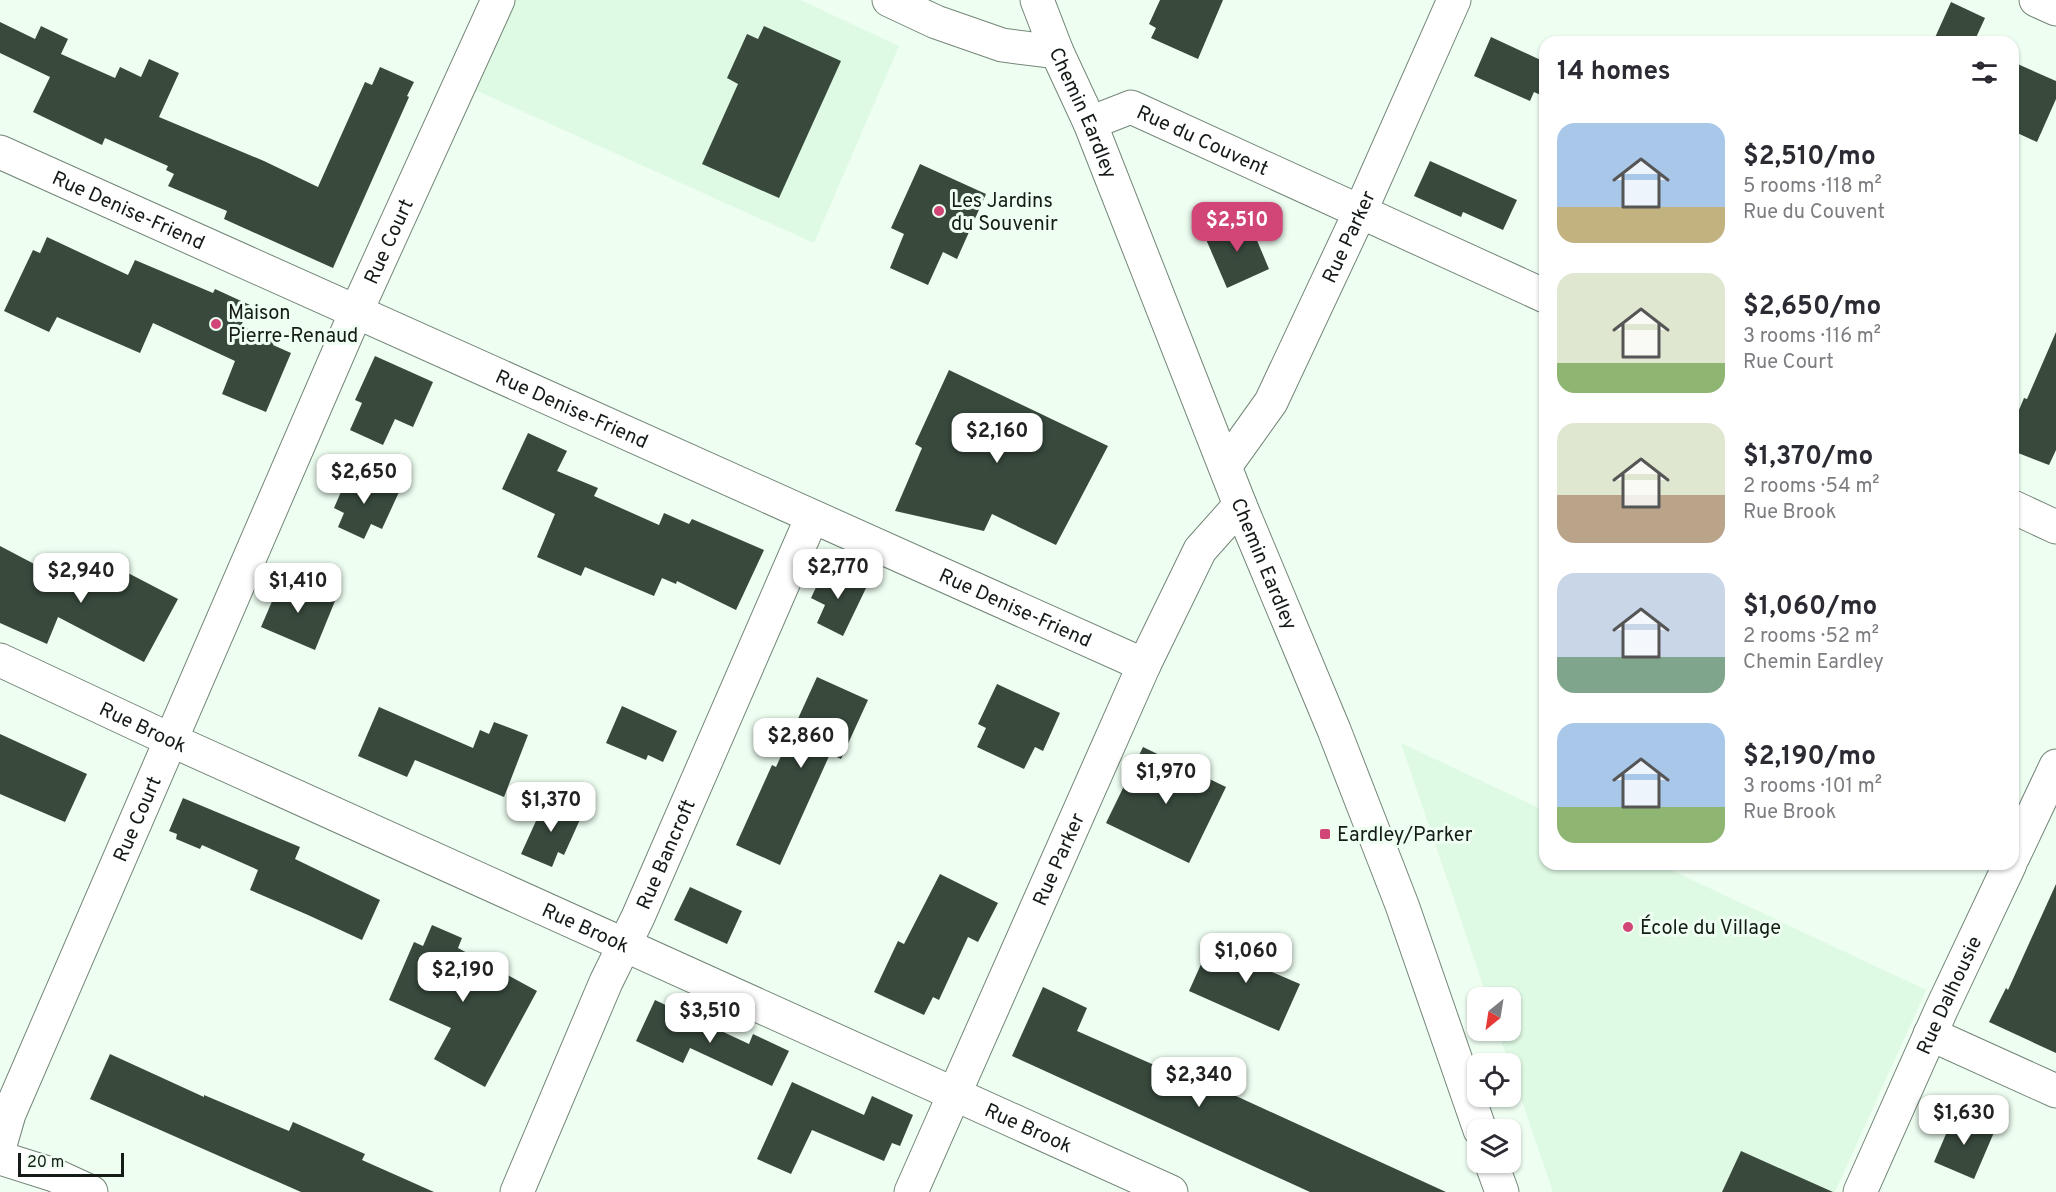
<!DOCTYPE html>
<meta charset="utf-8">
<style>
body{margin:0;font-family:Overpass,sans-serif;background:#f7f7f7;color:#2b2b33;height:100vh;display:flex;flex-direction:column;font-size:22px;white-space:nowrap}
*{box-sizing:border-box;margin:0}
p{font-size:20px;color:#7c7c81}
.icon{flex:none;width:33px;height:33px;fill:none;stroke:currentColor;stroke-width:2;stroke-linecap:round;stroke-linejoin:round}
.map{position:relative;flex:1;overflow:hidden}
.drawer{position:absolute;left:1539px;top:36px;width:480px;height:834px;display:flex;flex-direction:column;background:#fff;border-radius:18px;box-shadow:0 2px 4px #0004}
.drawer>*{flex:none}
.needle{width:39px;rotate:210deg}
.buttons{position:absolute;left:1467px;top:987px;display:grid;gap:12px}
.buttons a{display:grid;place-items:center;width:54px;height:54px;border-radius:12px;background:#fff;box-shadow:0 2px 4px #0004;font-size:30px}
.scale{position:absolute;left:18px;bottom:15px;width:106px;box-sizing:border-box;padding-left:6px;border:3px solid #151b16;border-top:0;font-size:16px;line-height:21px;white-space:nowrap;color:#151b16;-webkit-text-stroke:4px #eefef1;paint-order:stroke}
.price{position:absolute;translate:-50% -51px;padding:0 14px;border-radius:12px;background:#fff;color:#222;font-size:20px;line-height:39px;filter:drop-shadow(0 2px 3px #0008)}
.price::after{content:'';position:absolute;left:50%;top:36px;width:18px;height:14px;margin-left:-9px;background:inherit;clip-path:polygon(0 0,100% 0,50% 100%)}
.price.active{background:#d14577;color:#fff}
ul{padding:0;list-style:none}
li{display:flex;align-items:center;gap:18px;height:150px;padding:0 18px}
li span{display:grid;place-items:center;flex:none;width:168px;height:120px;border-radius:18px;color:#555}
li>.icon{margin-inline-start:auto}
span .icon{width:72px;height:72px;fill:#fffc;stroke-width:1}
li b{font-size:26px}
h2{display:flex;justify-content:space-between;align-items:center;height:72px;padding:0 18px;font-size:26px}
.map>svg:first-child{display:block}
.built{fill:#def9e4}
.building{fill:#394a3d}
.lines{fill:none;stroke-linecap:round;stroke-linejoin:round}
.minor-casing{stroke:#748678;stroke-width:35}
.secondary-casing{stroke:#748678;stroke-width:35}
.minor{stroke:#fff;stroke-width:33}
.secondary{stroke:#fff;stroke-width:33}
.poi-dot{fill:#d14577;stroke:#eefef1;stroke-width:2}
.labels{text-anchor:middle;stroke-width:6;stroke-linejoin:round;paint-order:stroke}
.street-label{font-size:20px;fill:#151b16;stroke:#eefef1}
.poi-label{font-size:20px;fill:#151b16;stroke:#eefef1;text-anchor:start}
</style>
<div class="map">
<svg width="2056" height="1192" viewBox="0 0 2056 1192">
<rect width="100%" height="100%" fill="#eefef1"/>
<g class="built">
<polygon points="513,0 800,0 899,46 814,243 473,89"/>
<polygon points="1401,743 1545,811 1545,864 1658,864 1926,990 1835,1192 1553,1192 1498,1031 1510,1030 1510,998 1487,997"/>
</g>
<g class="building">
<polygon points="1160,0 1223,0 1198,59 1151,38 1156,28 1149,24"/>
<polygon points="1951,2 1985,18 1974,42 1933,42"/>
<polygon points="0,22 35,39 41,26 68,39 61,54 115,78 120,67 141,77 149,59 179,73 159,117 264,161 318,187 365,82 372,85 380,67 414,82 407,96 409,97 333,268 224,219 227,211 168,186 174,174 166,170 168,166 105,138 102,145 33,112 50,77 0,53"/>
<polygon points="764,26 841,61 779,198 702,164 738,84 727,78 747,34 758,39"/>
<polygon points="1491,37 1545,62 1545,97 1534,92 1530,101 1474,76"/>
<polygon points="2013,62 2056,81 2056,99 2037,142 2013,131"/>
<polygon points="1430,161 1517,200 1503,230 1463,212 1461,217 1414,196"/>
<polygon points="920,164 986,194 957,259 943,252 928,285 890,268 904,234 891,228"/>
<polygon points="1248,219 1269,269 1227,288 1205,237"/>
<polygon points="47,237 128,275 135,260 213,293 215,289 250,305 241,326 275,340 273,345 291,353 266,412 222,394 235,361 153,323 140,353 57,317 49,332 4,311 33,250 40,253"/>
<polygon points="2056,332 2056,450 2049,465 2013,451 2013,424 2024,398 2027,399"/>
<polygon points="375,356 433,382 413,427 395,419 383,445 350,430 362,403 355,400"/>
<polygon points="949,370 1108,446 1056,545 992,514 984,531 895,511 922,448 915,444"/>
<polygon points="528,433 567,451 557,471 598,488 594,496 659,525 664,513 689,524 692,519 764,550 736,610 677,581 676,584 662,578 654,596 585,567 581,576 537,557 555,514 502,489"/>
<polygon points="350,471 399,492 382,529 371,524 364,539 338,527 344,513 334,508"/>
<polygon points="0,546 40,567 45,556 121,588 128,573 178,599 144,662 58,617 47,644 0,623"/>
<polygon points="826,566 867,586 843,636 817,623 825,605 811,598"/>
<polygon points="282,578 335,601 315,650 261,627"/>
<polygon points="817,677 868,700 841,759 830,754 780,865 736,845 772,765 776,767"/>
<polygon points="997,684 1060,713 1043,751 1035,747 1024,769 977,747 986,728 978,724"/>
<polygon points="622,706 677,731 663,762 648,755 646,760 606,743"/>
<polygon points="379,707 473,748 480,730 489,734 494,722 528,735 504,797 415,760 407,777 358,756"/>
<polygon points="0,734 87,774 65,822 0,794"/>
<polygon points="1143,747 1226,787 1189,863 1106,823"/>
<polygon points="183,798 300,847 295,859 380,900 362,940 308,915 250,890 258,870 202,845 200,849 176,839 177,834 169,831"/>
<polygon points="546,799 582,815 564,855 558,852 552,867 521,854"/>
<polygon points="940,874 998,903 978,942 968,937 939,1000 933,997 924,1015 874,992 898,941 904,944"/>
<polygon points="2056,884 2056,1053 1989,1022 2006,988 2008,990"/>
<polygon points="690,887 742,911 727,944 674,920"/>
<polygon points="432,925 462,938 458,948 537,991 485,1087 434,1059 451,1028 389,1000 414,942 423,946"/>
<polygon points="1246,942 1279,957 1272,972 1300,984 1279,1031 1189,991 1210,944 1239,957"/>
<polygon points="1043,987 1087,1008 1077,1031 1161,1068 1164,1063 1446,1192 1310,1192 1012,1056"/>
<polygon points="655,1000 749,1044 753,1034 789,1051 772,1086 690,1048 683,1063 636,1041"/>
<polygon points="110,1054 204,1097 204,1095 289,1131 293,1122 365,1154 362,1160 434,1192 301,1192 90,1099"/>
<polygon points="792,1082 864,1115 872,1096 913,1115 900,1146 892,1143 884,1161 812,1130 791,1174 757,1159"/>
<polygon points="1955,1113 1995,1130 1974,1179 1934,1162"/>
<polygon points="1741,1151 1833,1192 1722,1192"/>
</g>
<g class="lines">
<defs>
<g id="minor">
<polyline points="889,0 936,22 1002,45 1057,52"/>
<polyline points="2036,0 2056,9"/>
<path id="s1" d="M1090,123l41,-16 414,189"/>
<path id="s2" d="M0,152l1144,513"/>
<path id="s3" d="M1226,465l45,-63 89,-190 94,-212"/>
<polyline points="2013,507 2056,527"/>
<path id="s4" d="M0,660l171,80 1000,452"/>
<polyline points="2013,857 2056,766"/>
<polyline points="1930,1034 2056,1091"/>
<path id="s5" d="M0,1145l9,-31 347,-802 142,-312"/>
<polyline points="0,1158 54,1175 91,1192"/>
<path id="s6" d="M517,1192l89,-210 32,-65 174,-400"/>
<path id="s7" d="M911,1192l233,-527 56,-115 40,-45"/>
<path id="s8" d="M1860,1192l82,-184 68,-144"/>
</g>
<g id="secondary">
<path id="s9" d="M1037,0l20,52 33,71 150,382 94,225 68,175 78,225"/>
<polyline points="1491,1162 1502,1192"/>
</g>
</defs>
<use href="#minor" class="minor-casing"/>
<use href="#secondary" class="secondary-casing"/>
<use href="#minor" class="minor"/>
<use href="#secondary" class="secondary"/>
</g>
<g class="poi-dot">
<circle cx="939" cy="211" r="6"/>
<circle cx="216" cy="324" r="6"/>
<rect x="1319" y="828" width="12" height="12" rx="3"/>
<circle cx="1628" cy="927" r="6"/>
</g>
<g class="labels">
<g class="street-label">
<text dy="7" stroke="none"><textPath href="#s9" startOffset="122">Chemin Eardley</textPath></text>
<text dy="7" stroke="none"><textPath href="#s1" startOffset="123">Rue du Couvent</textPath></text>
<text dy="7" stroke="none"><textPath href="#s2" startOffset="141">Rue Denise-Friend</textPath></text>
<text dy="7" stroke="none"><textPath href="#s3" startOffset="260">Rue Parker</textPath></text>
<text dy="7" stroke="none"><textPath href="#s5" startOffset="984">Rue Court</textPath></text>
<text dy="7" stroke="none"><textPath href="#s2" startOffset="627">Rue Denise-Friend</textPath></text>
<text dy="7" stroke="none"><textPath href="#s9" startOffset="608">Chemin Eardley</textPath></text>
<text dy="7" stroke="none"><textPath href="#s2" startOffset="1113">Rue Denise-Friend</textPath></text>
<text dy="7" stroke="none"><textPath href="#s4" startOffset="158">Rue Brook</textPath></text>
<text dy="7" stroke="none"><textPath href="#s5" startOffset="354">Rue Court</textPath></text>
<text dy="7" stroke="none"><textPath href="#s6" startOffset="369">Rue Bancroft</textPath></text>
<text dy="7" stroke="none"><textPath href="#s7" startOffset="364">Rue Parker</textPath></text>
<text dy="7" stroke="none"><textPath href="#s4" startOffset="644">Rue Brook</textPath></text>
<text dy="7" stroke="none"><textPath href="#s8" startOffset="216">Rue Dalhousie</textPath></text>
<text dy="7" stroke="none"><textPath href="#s4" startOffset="1130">Rue Brook</textPath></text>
</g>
<g class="poi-label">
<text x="951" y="207">Les Jardins<tspan x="951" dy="23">du Souvenir</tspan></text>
<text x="228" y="319">Maison<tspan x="228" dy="23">Pierre-Renaud</tspan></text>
<text x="1337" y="841">Eardley/Parker</text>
<text x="1640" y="934">École du Village</text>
</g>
</g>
</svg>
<div class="buttons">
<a><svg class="needle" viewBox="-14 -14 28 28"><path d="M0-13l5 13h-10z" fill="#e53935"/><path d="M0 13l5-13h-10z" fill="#7c7c81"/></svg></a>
<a><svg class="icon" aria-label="locate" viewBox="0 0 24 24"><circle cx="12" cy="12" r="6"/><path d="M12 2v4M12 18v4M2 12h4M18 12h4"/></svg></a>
<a><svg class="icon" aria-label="layers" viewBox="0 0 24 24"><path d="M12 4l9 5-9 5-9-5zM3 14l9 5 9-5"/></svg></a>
</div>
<div class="scale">20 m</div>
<b class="price active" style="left:1237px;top:253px">$2,510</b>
<b class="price" style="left:997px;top:464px">$2,160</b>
<b class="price" style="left:364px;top:505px">$2,650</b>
<b class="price" style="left:838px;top:600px">$2,770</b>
<b class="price" style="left:81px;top:604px">$2,940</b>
<b class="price" style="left:298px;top:614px">$1,410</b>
<b class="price" style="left:801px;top:769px">$2,860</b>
<b class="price" style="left:1166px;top:805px">$1,970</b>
<b class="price" style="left:551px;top:833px">$1,370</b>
<b class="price" style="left:1246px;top:984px">$1,060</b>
<b class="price" style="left:463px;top:1003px">$2,190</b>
<b class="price" style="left:710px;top:1044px">$3,510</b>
<b class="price" style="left:1199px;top:1108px">$2,340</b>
<b class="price" style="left:1964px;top:1146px">$1,630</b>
<section class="drawer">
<h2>14 homes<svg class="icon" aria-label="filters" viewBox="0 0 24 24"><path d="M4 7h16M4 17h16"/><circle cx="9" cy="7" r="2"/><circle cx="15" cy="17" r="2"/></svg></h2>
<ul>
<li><span style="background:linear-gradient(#a9c7e8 70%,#c2b280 0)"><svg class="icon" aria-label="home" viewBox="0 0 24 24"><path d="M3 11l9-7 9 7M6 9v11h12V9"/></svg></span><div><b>$2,510/mo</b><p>5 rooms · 118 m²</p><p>Rue du Couvent</p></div></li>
<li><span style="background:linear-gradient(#dfe7d0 75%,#8fb573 0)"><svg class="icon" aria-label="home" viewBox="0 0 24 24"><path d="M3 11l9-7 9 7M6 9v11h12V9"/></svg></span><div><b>$2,650/mo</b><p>3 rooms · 116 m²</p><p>Rue Court</p></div></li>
<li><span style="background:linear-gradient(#dfe7d0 60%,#b9a48a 0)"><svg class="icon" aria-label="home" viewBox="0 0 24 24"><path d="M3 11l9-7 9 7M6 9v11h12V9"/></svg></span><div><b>$1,370/mo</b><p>2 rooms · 54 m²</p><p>Rue Brook</p></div></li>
<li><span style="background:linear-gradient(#c9d6e8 70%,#7fa58c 0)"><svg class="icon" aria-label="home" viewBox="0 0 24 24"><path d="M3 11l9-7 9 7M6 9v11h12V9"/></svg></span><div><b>$1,060/mo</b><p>2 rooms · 52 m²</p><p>Chemin Eardley</p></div></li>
<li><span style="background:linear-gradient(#a9c7e8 70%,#8fb573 0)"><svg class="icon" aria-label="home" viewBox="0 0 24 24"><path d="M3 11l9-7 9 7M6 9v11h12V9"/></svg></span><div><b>$2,190/mo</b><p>3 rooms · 101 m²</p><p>Rue Brook</p></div></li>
</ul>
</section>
</div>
